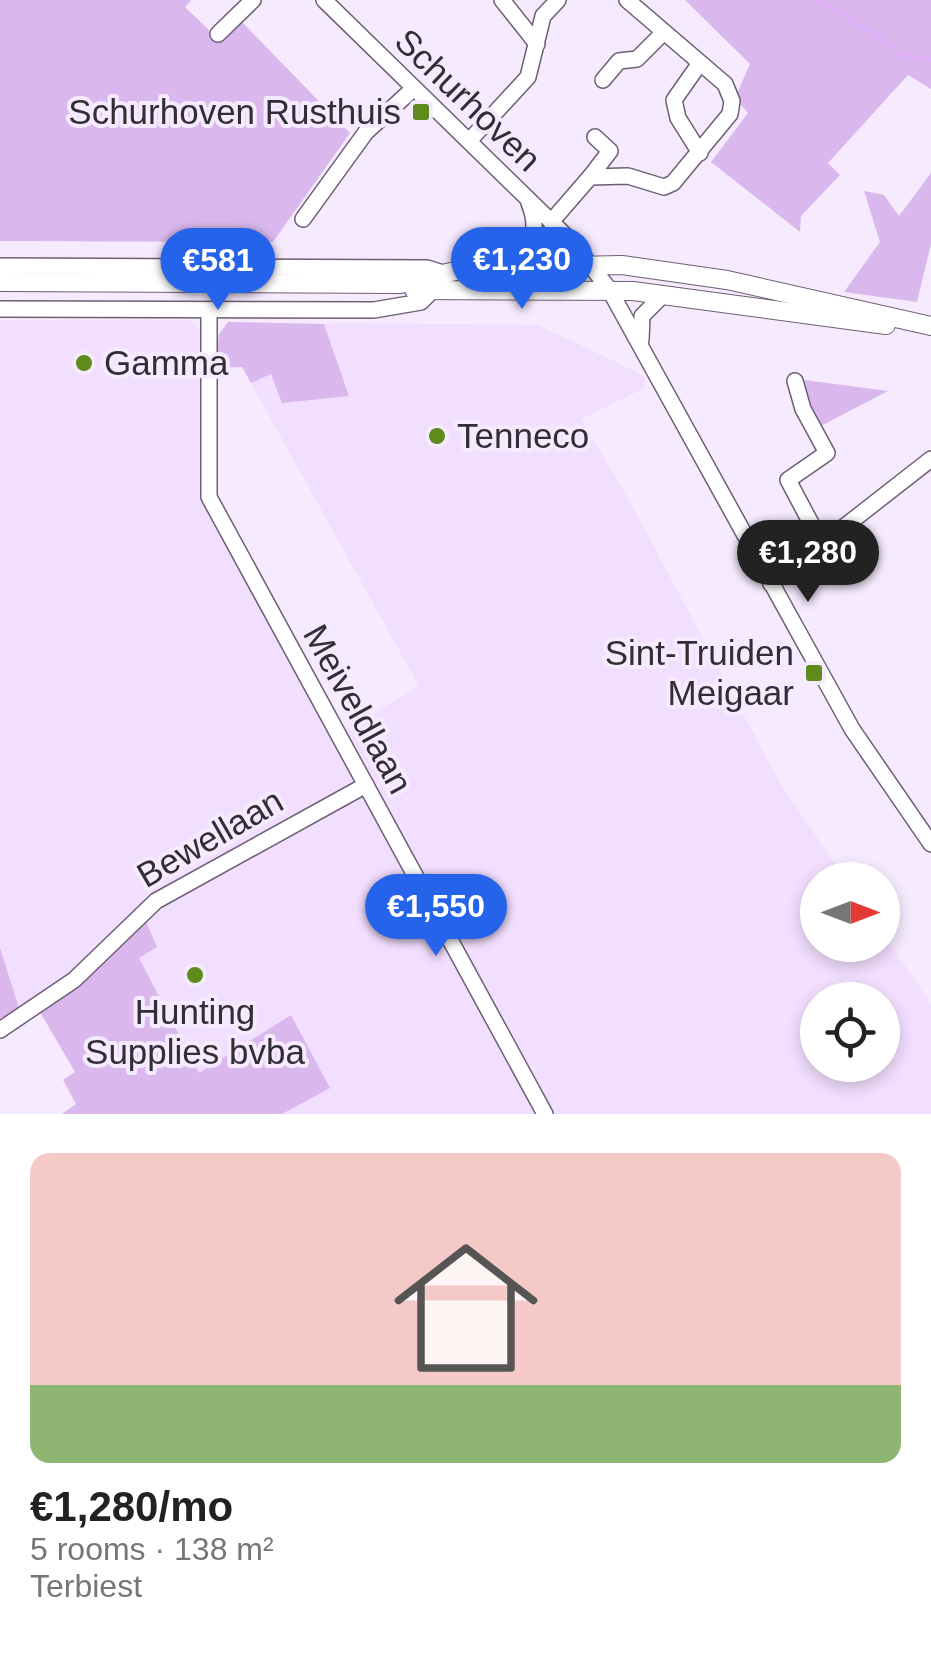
<!DOCTYPE html>
<meta charset="utf-8">
<style>
body{margin:0;font-family:Helvetica,sans-serif;background:#f2f2f2;color:#222;height:100vh;display:flex;flex-direction:column;font-size:38px;white-space:nowrap}
*{box-sizing:border-box;margin:0}
p{font-size:32px;color:#767676}
.icon{flex:none;width:55px;height:55px;fill:none;stroke:currentColor;stroke-width:2;stroke-linecap:round;stroke-linejoin:round}
.map{position:relative;height:1114px;overflow:hidden}
.details{display:flex;flex-direction:column;background:#fff;flex:1}
.details>*{flex:none}
.needle{width:65px;rotate:90deg}
.tools{position:absolute;left:800px;top:862px;display:grid;gap:20px}
.tools a{display:grid;place-items:center;width:100px;height:100px;border-radius:50%;background:#fff;box-shadow:0 5px 15px #0003;font-size:50px}
.price{position:absolute;translate:-50% -85px;padding:0 22px;border-radius:35px;background:#2563eb;color:#fff;font-size:32px;line-height:65px;filter:drop-shadow(0 2px 5px #0008)}
.price::after{content:'';position:absolute;left:50%;top:60px;width:30px;height:22px;margin-left:-15px;background:inherit;clip-path:polygon(0 0,100% 0,50% 100%)}
.price.current{background:#222;color:#fff}
ul{padding:0;list-style:none}
li{display:grid;align-content:center;gap:20px;height:530px;padding:0 30px}
li+li{border-top:2px solid #e0e0e0}
li span{display:grid;place-items:center;height:310px;border-radius:20px;color:#555}
li>.icon{margin-inline-start:auto}
span .icon{width:180px;height:180px;fill:#fffc;stroke-width:1}
li b{font-size:42px}
.map>svg:first-child{display:block}
.built{fill:#f2defe;fill-rule:evenodd}
.green{fill:#dab8ed}
.lines{fill:none;stroke-linecap:round;stroke-linejoin:round}
.stream{stroke:#e1b1fc;stroke-width:4}
.minor-casing{stroke:#6d5f75;stroke-width:18}
.major-casing{stroke:#6d5f75;stroke-width:20}
.minor{stroke:#fff;stroke-width:15}
.major{stroke:#fff;stroke-width:18}
.poi-dot{fill:#5e8b1c;stroke:#f6eafe;stroke-width:4}
.labels{text-anchor:middle;stroke-width:8;stroke-linejoin:round;paint-order:stroke}
.street-label{font-size:35px;fill:#332d36;stroke:#f6eafe}
.poi-label{font-size:35px;fill:#332d36;stroke:#f6eafe;text-anchor:end}
</style>
<div class="map">
<svg width="931" height="1114" viewBox="0 0 931 1114">
<rect width="100%" height="100%" fill="#f6eafe"/>
<g class="built">
<polygon points="0,320 189,320 197,326 203,335 203,490 536,1114 282,1114 329,1088 291,1014 199,1074 138,957 146,922 137,910 81,968 19,1008 0,948"/>
<path d="M343,323l195,2 107,51v12l-64,31 48,81 152,285 65,95h-28v65h64l1,-12 48,71v110h-380l-207,-383 75,-45 -168,-303 21,-9 77,22 -25,-72zM818,1000h64v65h-64z"/>
</g>
<g class="green">
<polygon points="0,0 191,0 185,7 213,34 234,14 350,133 273,242 0,241"/>
<polygon points="685,0 931,0 931,89 908,75 828,163 840,175 801,216 800,232 711,162 748,113 735,98 750,64"/>
<polygon points="931,173 931,244 917,302 844,292 880,242 864,191 884,195 899,216"/>
<polygon points="228,322 324,324 349,396 282,403 271,374 251,383 242,367 216,368 219,334"/>
<polygon points="805,380 888,391 817,428 802,387"/>
<polygon points="146,922 157,947 139,958 199,1073 291,1015 330,1088 282,1114 62,1114 76,1104 63,1080 75,1072 40,1012 70,992"/>
<polygon points="0,948 19,1008 0,1019"/>
</g>
<g class="lines">
<polyline class="stream" points="817,0 887,42 900,55 931,59"/>
<defs>
<g id="minor">
<polyline points="324,0 571,241 609,289 852,729 931,844"/>
<polyline points="502,0 537,44"/>
<polyline points="218,34 253,0"/>
<polyline points="603,80 619,61 637,59 664,32"/>
<polyline points="469,141 528,77 543,16 558,0"/>
<polyline points="700,153 678,118 674,100 700,63"/>
<polyline points="590,177 610,151 595,137"/>
<polyline points="303,219 366,132 413,89"/>
<polyline points="551,222 590,177 628,176 664,187 673,183 730,114 732,101 725,84 627,0"/>
<polyline points="0,266 427,268 443,273"/>
<path d="M502,268c27,-17 40,-33 27,-65"/>
<polyline points="0,309 374,310 421,302 434,289"/>
<polyline points="209,311 209,497 545,1114"/>
<polyline points="641,340 642,316 663,295"/>
<polyline points="795,381 803,409 827,453 788,480 822,544"/>
<polyline points="771,584 931,459"/>
<polyline points="0,1030 74,980 156,901 366,785"/>
</g>
<g id="major">
<polyline points="0,282 400,284 468,268 622,265 727,280 931,326"/>
<polyline points="414,290 633,291 886,325"/>
</g>
</defs>
<use href="#minor" class="minor-casing"/>
<use href="#major" class="major-casing"/>
<use href="#minor" class="minor"/>
<use href="#major" class="major"/>
</g>
<g class="poi-dot">
<rect x="411" y="102" width="20" height="20" rx="5"/>
<circle cx="84" cy="363" r="10"/>
<circle cx="437" cy="436" r="10"/>
<rect x="804" y="663" width="20" height="20" rx="5"/>
<circle cx="195" cy="975" r="10"/>
</g>
<g class="labels">
<g class="street-label">
<text transform="translate(468 100) rotate(44)" y="12">Schurhoven</text>
<text transform="translate(358 709) rotate(61)" y="12">Meiveldlaan</text>
<text transform="translate(210 838) rotate(-30)" y="12">Bewellaan</text>
</g>
<g class="poi-label">
<text x="401" y="124">Schurhoven Rusthuis</text>
<text x="104" y="375" text-anchor="start">Gamma</text>
<text x="457" y="448" text-anchor="start">Tenneco</text>
<text x="794" y="665">Sint-Truiden<tspan x="794" dy="40">Meigaar</tspan></text>
<text x="195" y="1024" text-anchor="middle">Hunting<tspan x="195" dy="40">Supplies bvba</tspan></text>
</g>
</g>
</svg>
<div class="tools">
<a><svg class="needle" viewBox="-14 -14 28 28"><path d="M0-13l5 13h-10z" fill="#e53935"/><path d="M0 13l5-13h-10z" fill="#767676"/></svg></a>
<a><svg class="icon" aria-label="locate" viewBox="0 0 24 24"><circle cx="12" cy="12" r="6"/><path d="M12 2v4M12 18v4M2 12h4M18 12h4"/></svg></a>
</div>
<b class="price" style="left:522px;top:312px">€1,230</b>
<b class="price" style="left:218px;top:313px">€581</b>
<b class="price current" style="left:808px;top:605px">€1,280</b>
<b class="price" style="left:436px;top:959px">€1,550</b>
</div>
<section class="details">
<ul>
<li><span style="background:linear-gradient(#f6c9c9 75%,#8fb573 0)"><svg class="icon" aria-label="home" viewBox="0 0 24 24"><path d="M3 11l9-7 9 7M6 9v11h12V9"/></svg></span><div><b>€1,280/mo</b><p>5 rooms · 138 m²</p><p>Terbiest</p></div></li>
</ul>
</section>
